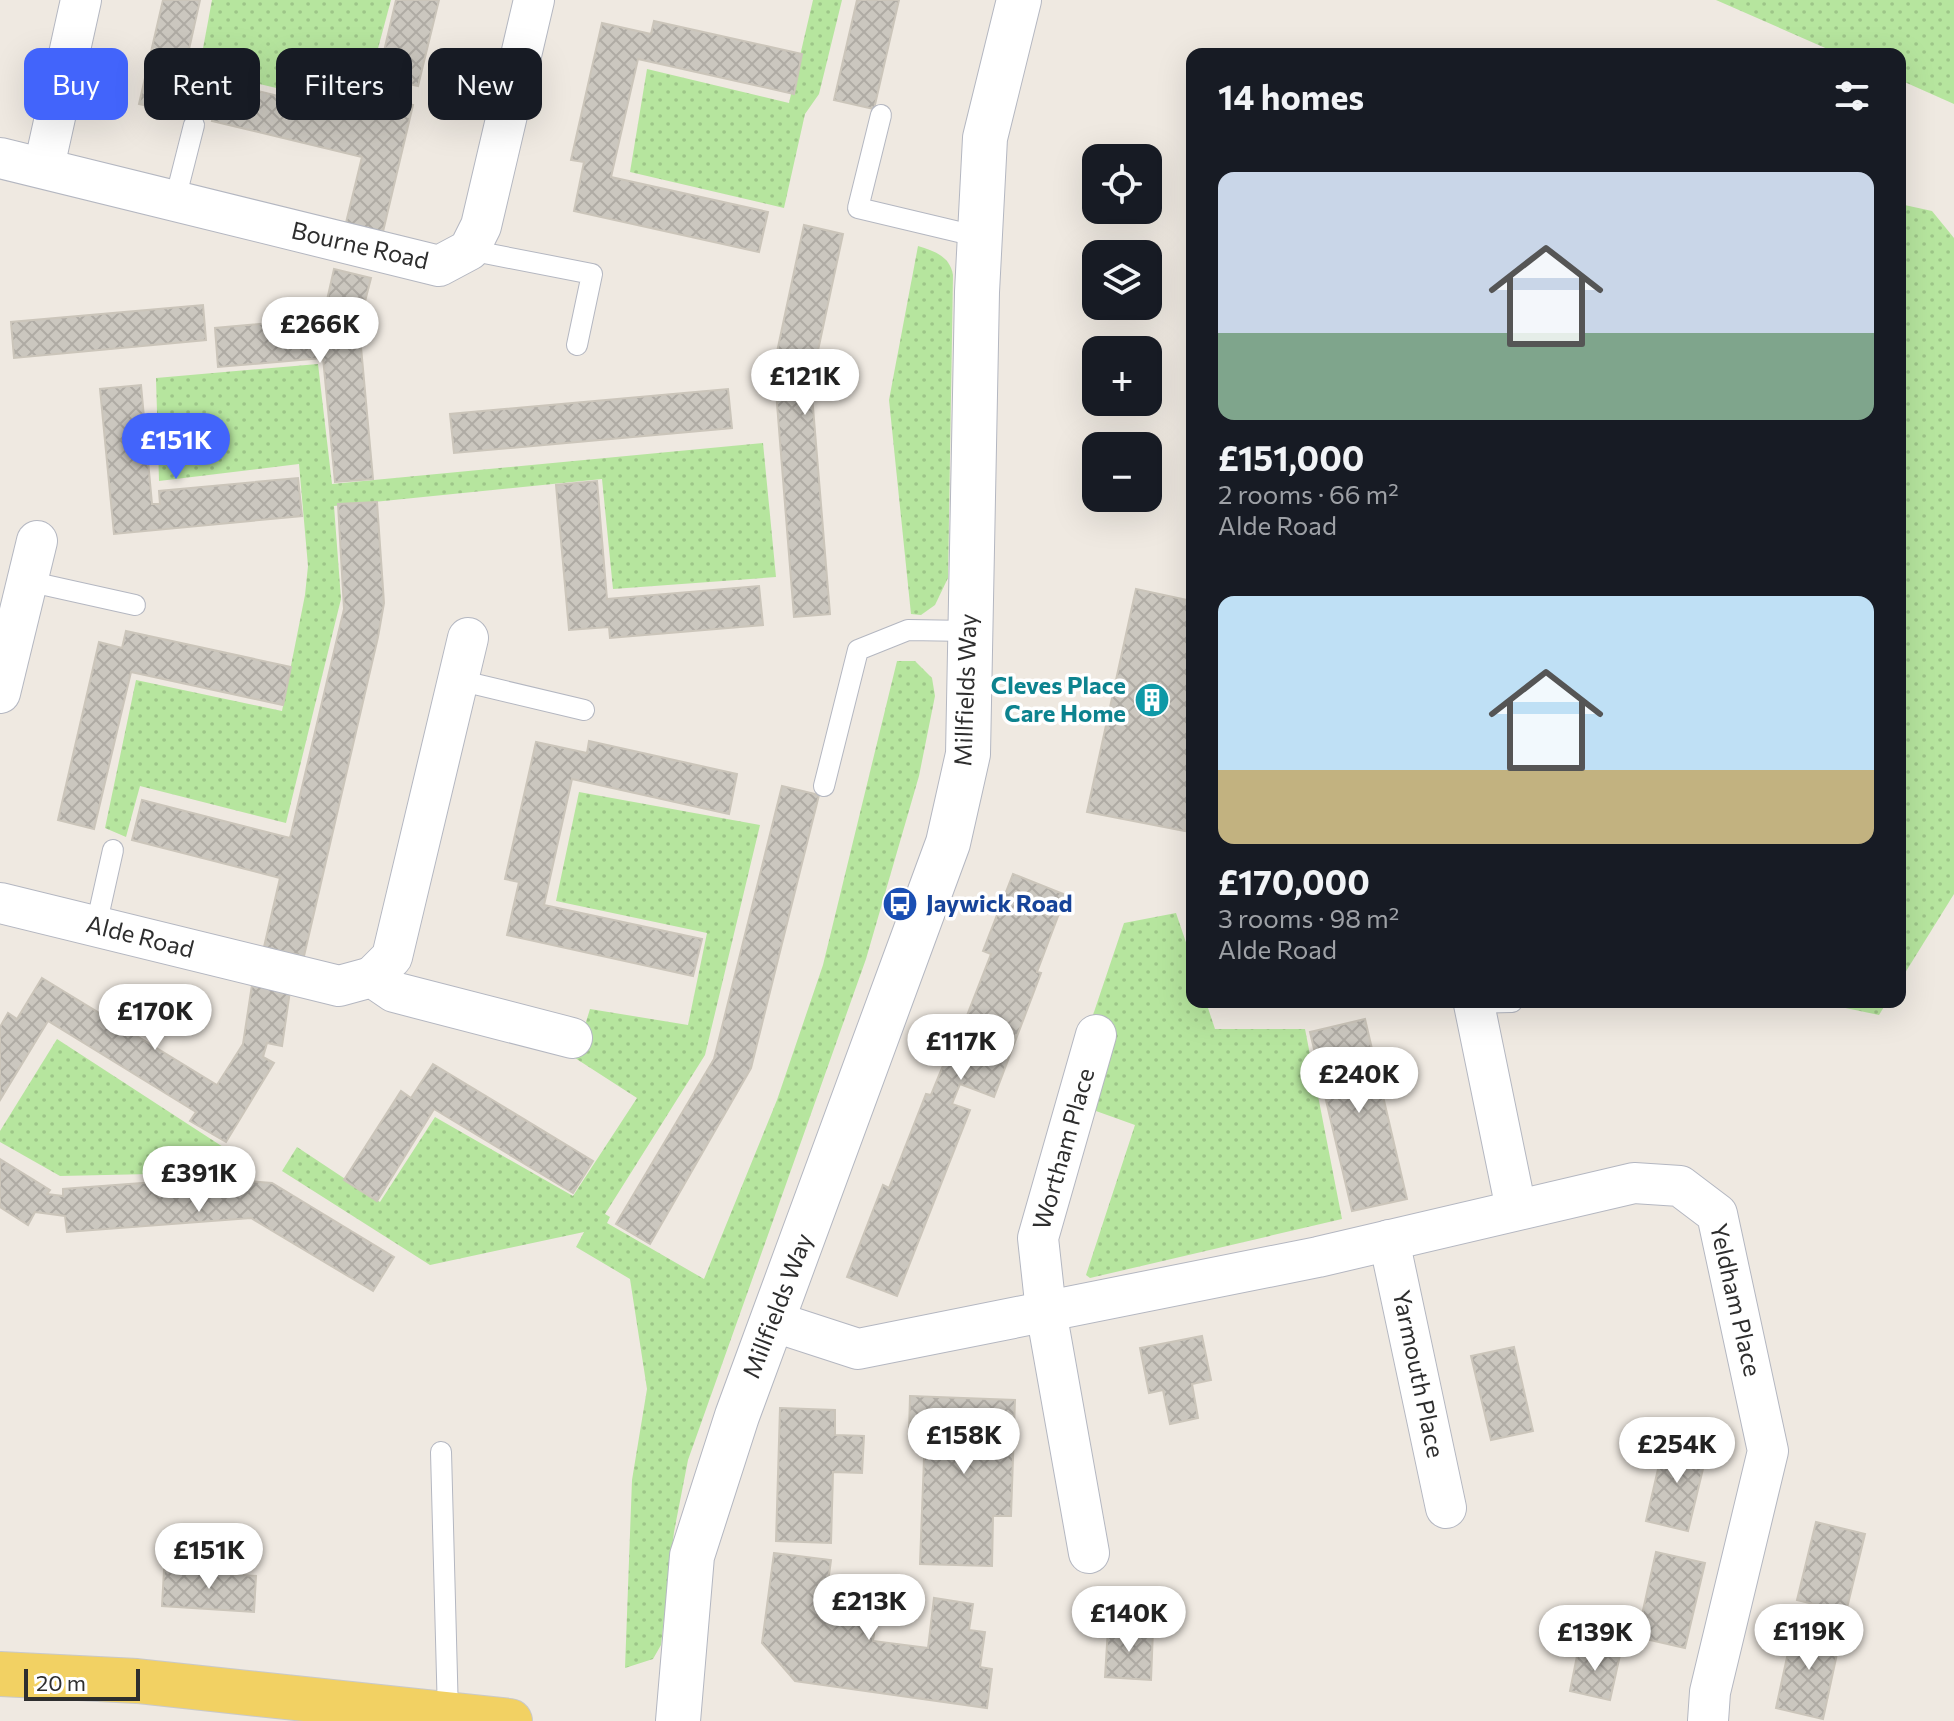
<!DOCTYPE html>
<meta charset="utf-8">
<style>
body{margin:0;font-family:Commissioner,sans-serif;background:#242831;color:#f1f3f6;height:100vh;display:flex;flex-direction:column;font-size:30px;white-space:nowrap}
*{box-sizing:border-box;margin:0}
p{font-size:26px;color:#9ea1a6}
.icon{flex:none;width:44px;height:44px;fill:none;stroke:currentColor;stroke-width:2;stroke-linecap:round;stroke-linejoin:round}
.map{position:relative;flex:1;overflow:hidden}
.panel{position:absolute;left:1186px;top:48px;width:720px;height:960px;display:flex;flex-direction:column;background:#171b24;border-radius:16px;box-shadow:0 8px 32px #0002}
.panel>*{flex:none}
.guide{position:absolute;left:24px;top:48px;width:760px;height:72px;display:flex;gap:16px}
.controls{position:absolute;left:1082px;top:144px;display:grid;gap:16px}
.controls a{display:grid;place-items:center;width:80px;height:80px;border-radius:16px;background:#171b24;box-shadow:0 8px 32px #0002;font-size:40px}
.scale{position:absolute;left:24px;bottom:20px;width:116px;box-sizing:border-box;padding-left:8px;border:4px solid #2e2e2e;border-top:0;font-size:22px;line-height:28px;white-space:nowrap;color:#2e2e2e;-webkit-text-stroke:6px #fff;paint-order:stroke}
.price{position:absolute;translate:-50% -68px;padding:0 18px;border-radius:28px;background:#fff;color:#222;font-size:26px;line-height:52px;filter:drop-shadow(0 2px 4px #0008)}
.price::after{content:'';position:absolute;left:50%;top:48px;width:24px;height:18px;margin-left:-12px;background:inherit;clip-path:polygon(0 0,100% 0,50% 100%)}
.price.selected{background:#4264fb;color:#fff}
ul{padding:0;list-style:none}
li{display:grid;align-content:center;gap:16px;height:424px;padding:0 32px}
li span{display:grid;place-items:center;height:248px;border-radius:16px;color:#555}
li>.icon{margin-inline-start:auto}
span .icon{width:144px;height:144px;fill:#fffc;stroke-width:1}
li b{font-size:34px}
h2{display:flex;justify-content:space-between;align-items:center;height:96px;padding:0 32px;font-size:34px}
.tag{padding:0 28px;border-radius:16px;background:#171b24;box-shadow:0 8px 32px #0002;font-size:28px;line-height:72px}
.tag.selected{background:#4264fb;color:#fff}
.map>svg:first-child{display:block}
.grass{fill:url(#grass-dots)}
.building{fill:url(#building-cross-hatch);stroke:#cbc5ba;stroke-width:2}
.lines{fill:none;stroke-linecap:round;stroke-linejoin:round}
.lane-casing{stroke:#b4b7c1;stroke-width:22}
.street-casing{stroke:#b4b7c1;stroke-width:42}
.secondary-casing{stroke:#b4b7c1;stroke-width:46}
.primary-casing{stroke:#c9c9c9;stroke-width:46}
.lane{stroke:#fff;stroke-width:20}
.street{stroke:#fff;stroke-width:40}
.secondary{stroke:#fff;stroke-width:44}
.primary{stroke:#f2d163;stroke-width:44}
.labels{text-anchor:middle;stroke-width:7;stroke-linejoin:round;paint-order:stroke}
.street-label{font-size:24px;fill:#2e2e2e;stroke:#fff}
.culture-label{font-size:24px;font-weight:bold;fill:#0d838f;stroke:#fff;text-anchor:end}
.transit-label{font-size:24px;font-weight:bold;fill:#164399;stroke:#fff;text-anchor:start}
</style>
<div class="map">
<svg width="1954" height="1721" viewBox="0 0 1954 1721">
<defs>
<pattern id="grass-dots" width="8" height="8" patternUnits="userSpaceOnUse" patternTransform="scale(2)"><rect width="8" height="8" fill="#b6e59e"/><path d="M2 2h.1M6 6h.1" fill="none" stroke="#9dc588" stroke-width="1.8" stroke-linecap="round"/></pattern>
<pattern id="building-cross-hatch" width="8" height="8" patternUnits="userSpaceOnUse" patternTransform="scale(2)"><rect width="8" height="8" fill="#cbc7bf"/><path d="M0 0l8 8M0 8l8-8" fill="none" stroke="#afaba4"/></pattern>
</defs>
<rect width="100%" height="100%" fill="#efe9e1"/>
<g class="grass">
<polygon points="212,0 391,0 362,108 199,70"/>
<polygon points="813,0 842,0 819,94 805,114 784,208 630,172 647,69 789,103"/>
<polygon points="1716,0 1954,0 1954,104 1900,80 1900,54 1839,54"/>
<polygon points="1900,204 1932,211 1954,238 1954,894 1900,981"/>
<path d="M918,246c16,5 32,10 35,29l-5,303 -13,27 -14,10 -10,-1 -22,-214z"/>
<polygon points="318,364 332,484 763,443 776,577 613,589 602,479 334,506 341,599 286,823 140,786 126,837 105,828 136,680 282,711 305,595 308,566 299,464 159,481 156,378"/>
<polygon points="897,661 915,661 932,678 935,696 919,776 866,959 688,1460 674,1532 661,1645 653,1659 625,1668 632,1480 647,1389 630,1279 576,1247 584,1232 430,1265 282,1171 297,1147 380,1202 435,1117 573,1196 637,1098 575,1058 590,1009 688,1025 707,933 556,901 579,792 760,825 705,1055 605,1214 610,1217 607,1223 704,1279 777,1100 823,965"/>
<polygon points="1176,913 1192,960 1192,1002 1206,1002 1215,1029 1305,1029 1342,1219 1090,1278 1086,1275 1135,1125 1082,1106 1093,1015 1124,923"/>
<polygon points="1817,1002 1887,1002 1879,1015"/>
<polygon points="57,1039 240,1158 242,1172 60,1176 0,1142 0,1131"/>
</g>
<g class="building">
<polygon points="163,0 200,0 175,112 139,104"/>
<polygon points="396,0 439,0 418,86 378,77"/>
<polygon points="857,0 899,0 874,109 834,100"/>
<polygon points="654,21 802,54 794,94 638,59 611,177 768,212 759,252 574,211 584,162 571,160 602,23 651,34"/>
<polygon points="222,82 371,119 376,97 413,105 381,240 344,231 362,157 212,121"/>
<polygon points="804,225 843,234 811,383 830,614 794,617 774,366"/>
<polygon points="334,269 371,278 359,325 373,479 335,482 323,358 218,367 215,328 323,318"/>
<polygon points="203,305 206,340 14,358 11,322"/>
<polygon points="141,385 152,504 160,504 159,491 298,478 302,516 114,534 100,389"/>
<polygon points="728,389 732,428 454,453 450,414"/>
<polygon points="597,481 607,599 759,586 763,625 610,638 609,627 569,630 556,485"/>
<polygon points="377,502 384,603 378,637 304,956 264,947 280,878 132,840 142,800 290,838 344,609 338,504"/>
<polygon points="1136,589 1192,601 1192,799 1185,831 1087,812"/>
<polygon points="126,631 291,667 283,705 131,672 94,829 58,820 99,642 122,648"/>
<polygon points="589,741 737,774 729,814 572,779 544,905 702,939 693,976 507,935 519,882 505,879 536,742 587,753"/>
<polygon points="782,786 819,795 751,1068 650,1244 616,1224 714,1059"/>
<polygon points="1013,874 1066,895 1037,972 1041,973 994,1097 960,1084 952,1104 970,1110 897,1296 847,1277 883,1185 889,1188 926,1094 931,1095 963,1017 966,1018 991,954 983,951"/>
<polygon points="42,978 217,1085 243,1044 252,985 290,991 282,1046 267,1043 263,1057 274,1063 226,1142 190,1121 196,1112 48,1021 0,1100 0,1027 8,1013 17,1019"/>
<polygon points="1365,1019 1407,1199 1352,1211 1310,1032"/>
<polygon points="433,1064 593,1161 573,1193 434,1109 377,1201 344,1180 401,1091 411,1098"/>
<polygon points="0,1159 50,1190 47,1194 63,1196 63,1189 248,1175 248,1181 272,1183 394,1257 373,1291 251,1218 67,1232 65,1216 35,1212 28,1225 0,1207"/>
<polygon points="1202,1336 1211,1380 1192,1384 1198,1418 1170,1424 1163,1390 1149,1393 1140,1348"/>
<polygon points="1514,1347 1533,1431 1491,1440 1471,1356"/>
<polygon points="910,1396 1015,1400 1011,1516 993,1516 992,1566 920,1564 925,1432 909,1432"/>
<polygon points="780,1408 835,1410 835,1435 864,1436 862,1473 833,1472 831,1543 776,1541"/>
<polygon points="1665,1439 1708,1448 1688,1531 1646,1521"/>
<polygon points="1816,1522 1865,1534 1846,1612 1797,1600"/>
<polygon points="1656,1552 1705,1563 1685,1648 1637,1637"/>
<polygon points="774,1553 831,1560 825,1605 877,1612 873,1641 928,1648 934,1598 973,1604 969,1630 985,1632 980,1667 992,1669 987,1708 795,1681 762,1643"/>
<polygon points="164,1570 256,1576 254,1612 162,1606"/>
<polygon points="1794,1625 1841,1635 1823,1719 1776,1708"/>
<polygon points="1108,1628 1153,1630 1151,1680 1105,1677"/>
<polygon points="1579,1646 1620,1655 1610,1700 1570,1691"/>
</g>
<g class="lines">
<defs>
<g id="lane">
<polyline points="881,115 858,208 980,237"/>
<polyline points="175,200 194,125"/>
<polyline points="469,250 592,274 577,345"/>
<polyline points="27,581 135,605"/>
<polyline points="458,680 584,710"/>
<polyline points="824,786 858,650 908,630 969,631"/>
<polyline points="96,926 113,850"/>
<polyline points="1469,1003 1512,1002"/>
<polyline points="441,1452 448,1714"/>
</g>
<g id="street">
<polyline points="0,158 439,266 469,250 481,226 534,0"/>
<polyline points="44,167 81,0"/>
<polyline points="0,693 37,541"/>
<polyline points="0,903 339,986 372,977 394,992 572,1038"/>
<polyline points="372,977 392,957 468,638"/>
<polyline points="1474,1004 1516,1209"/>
<polyline points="1389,1240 1446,1508"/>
<polyline points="772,1321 858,1349 1318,1257 1634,1183 1680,1186 1717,1214 1768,1451 1710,1692 1708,1721"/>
<polyline points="1089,1553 1046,1311 1038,1238 1096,1035"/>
</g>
<polyline id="secondary" points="678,1721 692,1556 737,1416 948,843 968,754 977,292 985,138 1019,0"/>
<polyline id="primary" points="0,1674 137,1681 510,1721"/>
</defs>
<use href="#lane" class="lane-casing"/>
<use href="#street" class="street-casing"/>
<use href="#secondary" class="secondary-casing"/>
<use href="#primary" class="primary-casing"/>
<use href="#lane" class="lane"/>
<use href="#street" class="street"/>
<use href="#secondary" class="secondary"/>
<use href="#primary" class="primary"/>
</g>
<defs>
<symbol id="building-disc" viewBox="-11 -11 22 22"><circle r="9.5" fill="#0f9aa8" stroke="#fff"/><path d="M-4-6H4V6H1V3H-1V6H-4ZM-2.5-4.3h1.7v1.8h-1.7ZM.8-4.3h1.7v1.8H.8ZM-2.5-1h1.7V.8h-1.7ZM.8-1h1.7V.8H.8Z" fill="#fff"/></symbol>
<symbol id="bus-disc" viewBox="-11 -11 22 22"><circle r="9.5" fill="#1a4fb4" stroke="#fff"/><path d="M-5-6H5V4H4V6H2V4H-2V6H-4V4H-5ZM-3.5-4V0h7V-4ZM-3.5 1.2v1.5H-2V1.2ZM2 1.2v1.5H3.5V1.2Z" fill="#fff"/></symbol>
</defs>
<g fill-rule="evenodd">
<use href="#building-disc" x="1132" y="680" width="40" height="40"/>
<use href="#bus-disc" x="880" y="884" width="40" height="40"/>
</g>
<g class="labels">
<g class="street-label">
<text transform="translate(360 246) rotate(13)" y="8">Bourne Road</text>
<text transform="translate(966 690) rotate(-88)" y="8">Millfields Way</text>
<text transform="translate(140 937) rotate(14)" y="8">Alde Road</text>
<text transform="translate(1064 1149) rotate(-74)" y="8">Wortham Place</text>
<text transform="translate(1735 1300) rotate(77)" y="8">Yeldham Place</text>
<text transform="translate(778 1306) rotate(-69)" y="8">Millfields Way</text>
<text transform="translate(1418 1374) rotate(78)" y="8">Yarmouth Place</text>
</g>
<g class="culture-label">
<text x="1126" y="694">Cleves Place<tspan x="1126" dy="28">Care Home</tspan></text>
</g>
<g class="transit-label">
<text x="926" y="912">Jaywick Road</text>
</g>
</g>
</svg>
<div class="controls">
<a><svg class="icon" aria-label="locate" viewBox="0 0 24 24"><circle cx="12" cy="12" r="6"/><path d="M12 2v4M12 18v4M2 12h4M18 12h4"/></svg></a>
<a><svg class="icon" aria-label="layers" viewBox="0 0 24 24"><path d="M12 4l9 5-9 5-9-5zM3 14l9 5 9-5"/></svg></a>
<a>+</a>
<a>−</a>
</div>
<div class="scale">20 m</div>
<b class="price" style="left:320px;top:365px">£266K</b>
<b class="price" style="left:805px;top:417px">£121K</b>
<b class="price selected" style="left:176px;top:481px">£151K</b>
<b class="price" style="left:155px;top:1052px">£170K</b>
<b class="price" style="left:961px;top:1082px">£117K</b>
<b class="price" style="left:1359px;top:1115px">£240K</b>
<b class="price" style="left:199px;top:1214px">£391K</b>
<b class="price" style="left:964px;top:1476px">£158K</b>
<b class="price" style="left:1677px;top:1485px">£254K</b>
<b class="price" style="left:209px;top:1591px">£151K</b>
<b class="price" style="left:869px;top:1642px">£213K</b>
<b class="price" style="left:1129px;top:1654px">£140K</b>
<b class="price" style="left:1809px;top:1672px">£119K</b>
<b class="price" style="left:1595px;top:1673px">£139K</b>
<div class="guide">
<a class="tag selected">Buy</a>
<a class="tag">Rent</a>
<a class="tag">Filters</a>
<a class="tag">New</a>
</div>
<section class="panel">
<h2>14 homes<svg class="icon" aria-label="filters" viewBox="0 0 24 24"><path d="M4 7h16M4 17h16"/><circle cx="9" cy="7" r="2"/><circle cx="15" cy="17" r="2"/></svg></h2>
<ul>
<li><span style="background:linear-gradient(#c9d6e8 65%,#7fa58c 0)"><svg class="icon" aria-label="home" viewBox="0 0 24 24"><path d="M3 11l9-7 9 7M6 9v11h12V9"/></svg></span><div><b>£151,000</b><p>2 rooms · 66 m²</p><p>Alde Road</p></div></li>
<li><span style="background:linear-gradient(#bfe0f5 70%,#c2b280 0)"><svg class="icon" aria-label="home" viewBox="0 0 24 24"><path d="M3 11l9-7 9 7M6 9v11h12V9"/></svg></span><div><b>£170,000</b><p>3 rooms · 98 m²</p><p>Alde Road</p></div></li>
</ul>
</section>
</div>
